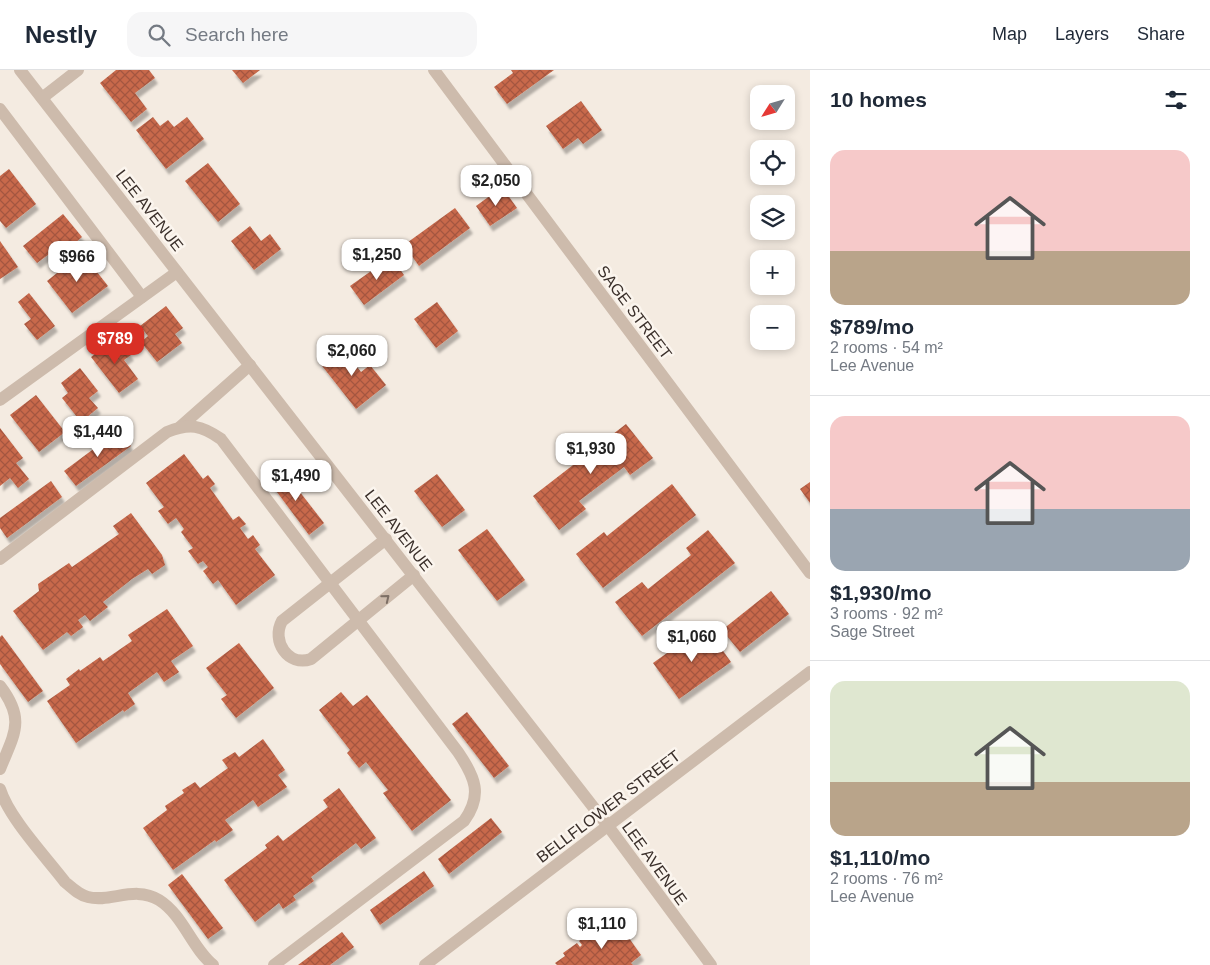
<!DOCTYPE html>
<meta charset="utf-8">
<style>
body{margin:0;font-family:Arial,sans-serif;background:#f6f6f7;color:#1f2937;height:100vh;display:flex;flex-direction:column;font-size:19px;white-space:nowrap}
*{box-sizing:border-box;margin:0}
p{font-size:16px;color:#747a83}
.icon{flex:none;width:28px;height:28px;fill:none;stroke:currentColor;stroke-width:2;stroke-linecap:round;stroke-linejoin:round}
.map{position:relative;flex:1;overflow:hidden}
.sheet{display:flex;flex-direction:column;background:#fff;width:400px}
.sheet>*{flex:none}
.needle{width:32px;rotate:233deg}
.tools{position:absolute;left:750px;top:15px;display:grid;gap:10px}
.tools a{display:grid;place-items:center;width:45px;height:45px;border-radius:10px;background:#fff;box-shadow:0 2px 8px #0003;font-size:25px}
.price{position:absolute;translate:-50% -42px;padding:0 11px;border-radius:10px;background:#fff;color:#222;font-size:16px;line-height:32px;filter:drop-shadow(0 1px 2px #0008)}
.price::after{content:'';position:absolute;left:50%;top:30px;width:15px;height:11px;margin-left:-8px;background:inherit;clip-path:polygon(0 0,100% 0,50% 100%)}
.price.active{background:#d93025;color:#fff}
ul{padding:0;list-style:none}
li{display:grid;align-content:center;gap:10px;height:265px;padding:0 20px}
li+li{border-top:1px solid #e0e1e3}
li span{display:grid;place-items:center;height:155px;border-radius:15px;color:#555}
li>.icon{margin-inline-start:auto}
span .icon{width:90px;height:90px;fill:#fffc;stroke-width:1}
li b{font-size:21px}
h2{display:flex;justify-content:space-between;align-items:center;height:60px;padding:0 20px;font-size:21px}
header{display:flex;align-items:center;gap:30px;box-sizing:border-box;height:70px;padding:0 25px;background:#fff;border-bottom:1px solid #e0e1e3}
header strong{font-size:24px}
nav{display:flex;gap:28px;margin-inline-start:auto;font-size:18px}
.search{width:350px;height:45px;background:#f6f6f7;display:flex;align-items:center;gap:12px;box-sizing:border-box;padding:0 18px;border-radius:15px;color:#747a83;font-size:19px}
main{display:flex;flex:1;min-height:0}
.map>svg:first-child{display:block}
.building{fill:url(#building-cross-hatch);filter:url(#shadow)}
.lines{fill:none;stroke-linecap:round;stroke-linejoin:round}
.minor{stroke:#cdbbac;stroke-width:12}
.oneway{stroke:#7d6f65}
.labels{text-anchor:middle;stroke-width:5;stroke-linejoin:round;paint-order:stroke}
.street-label{font-size:16px;fill:#3b302b;stroke:#fbf5ee}
</style>
<header>
<strong>Nestly</strong>
<div class="search"><svg class="icon" aria-label="search" viewBox="0 0 24 24"><circle cx="10" cy="10" r="6"/><path d="M15 15l6 6"/></svg>Search here</div>
<nav><a>Map</a><a>Layers</a><a>Share</a></nav>
</header>
<main>
<div class="map">
<svg width="810" height="895" viewBox="0 0 810 895">
<defs>
<pattern id="building-cross-hatch" width="8" height="8" patternUnits="userSpaceOnUse" patternTransform="scale(1.25)"><rect width="8" height="8" fill="#c8694b"/><path d="M0 0l8 8M0 8l8-8" fill="none" stroke="#a4573f"/></pattern>
<filter id="shadow"><feDropShadow dx="3" dy="5.5" stdDeviation="1" flood-color="#0004"/></filter>
</defs>
<rect width="100%" height="100%" fill="#f4ebe1"/>
<g class="building">
<polygon points="116,0 149,0 155,8 135,23 147,39 131,52 100,13"/>
<polygon points="232,0 260,0 243,13"/>
<polygon points="511,0 554,0 507,34 494,17 513,3"/>
<polygon points="581,31 602,60 583,74 578,68 563,79 546,56"/>
<polygon points="153,47 160,56 168,50 174,57 187,47 204,69 166,99 136,60"/>
<polygon points="208,93 240,134 218,152 185,111"/>
<polygon points="9,99 36,134 6,158 0,151 0,106"/>
<polygon points="502,117 517,138 490,156 476,136"/>
<polygon points="455,138 470,158 419,196 404,175"/>
<polygon points="63,144 82,167 61,185 56,179 37,193 23,176"/>
<polygon points="250,156 261,171 270,164 281,179 254,200 231,171"/>
<polygon points="0,171 18,197 0,209"/>
<polygon points="82,183 108,216 72,243 47,211"/>
<polygon points="391,187 404,205 364,235 350,216"/>
<polygon points="29,223 55,256 37,270 24,254 31,249 18,232"/>
<polygon points="437,232 458,261 436,278 414,249"/>
<polygon points="166,236 183,258 175,264 182,273 157,292 141,272 148,266 140,256"/>
<polygon points="117,267 131,285 124,290 138,309 119,323 91,287"/>
<polygon points="340,275 361,302 370,295 386,315 356,339 319,292"/>
<polygon points="80,298 98,321 89,328 98,338 81,352 62,328 68,323 61,313"/>
<polygon points="36,325 65,362 39,382 10,345"/>
<polygon points="626,354 653,388 630,405 624,397 579,431 586,439 559,460 533,426"/>
<polygon points="0,358 23,388 16,393 29,409 18,418 10,408 0,416"/>
<polygon points="119,360 131,376 76,416 64,401"/>
<polygon points="184,384 203,409 208,405 215,414 210,418 233,450 239,446 246,454 240,458 248,469 253,465 260,475 255,479 275,505 236,535 218,510 213,514 203,501 208,497 203,491 198,494 188,481 193,478 181,462 184,459 176,448 168,454 158,441 164,437 146,413"/>
<polygon points="282,399 324,453 309,465 268,410"/>
<polygon points="437,404 465,440 442,457 414,421"/>
<polygon points="51,411 62,427 7,468 0,458 0,448"/>
<polygon points="810,412 810,433 800,419"/>
<polygon points="672,414 696,445 603,518 576,484 604,462 607,466"/>
<polygon points="131,443 162,485 165,495 152,504 148,499 132,509 103,532 108,537 90,551 85,545 78,550 83,557 71,566 67,562 43,580 13,541 39,521 38,514 69,493 72,497 119,464 113,456"/>
<polygon points="487,459 525,510 497,531 458,480"/>
<polygon points="708,460 735,493 642,566 615,532 642,512 648,519 691,485 686,478"/>
<polygon points="771,521 789,544 740,582 722,560"/>
<polygon points="167,539 193,576 171,591 179,602 164,612 157,602 128,623 135,634 124,642 123,640 76,673 47,631 70,615 66,609 79,599 80,601 100,587 103,591 132,571 128,565"/>
<polygon points="705,556 731,592 679,629 653,593"/>
<polygon points="2,565 43,621 28,632 0,594 0,567"/>
<polygon points="239,573 274,618 236,648 221,629 227,625 206,598"/>
<polygon points="341,622 353,636 367,625 451,730 412,761 383,723 388,720 366,692 359,698 347,683 350,680 319,640"/>
<polygon points="467,642 509,696 494,708 452,654"/>
<polygon points="263,669 285,700 278,705 287,717 258,737 253,730 225,750 233,760 216,772 215,770 173,800 143,758 167,740 165,736 184,723 182,720 195,712 200,718 228,698 222,690 235,682 239,687"/>
<polygon points="339,718 376,768 361,779 356,773 311,807 314,811 293,826 296,830 283,839 279,833 255,852 224,810 267,778 265,775 278,765 283,771 328,737 323,730"/>
<polygon points="491,748 502,762 449,804 438,789"/>
<polygon points="424,801 434,816 380,855 370,840"/>
<polygon points="182,804 223,858 208,869 168,815"/>
<polygon points="619,854 641,885 631,893 633,895 557,895 555,893 565,886 563,883 577,873 580,877 582,875 579,871 594,860 596,864 606,857 609,861"/>
<polygon points="342,862 354,877 330,895 298,895"/>
</g>
<g class="lines">
<g class="minor">
<polyline points="20,0 608,756 711,895"/>
<polyline points="434,0 810,503"/>
<polyline points="42,28 78,0"/>
<polyline points="0,39 142,227"/>
<polyline points="0,330 177,202"/>
<polyline points="180,357 250,295"/>
<path d="M386,469l-104,82c-11,20 6,46 29,38l103,-84"/>
<path d="M0,489l167,-127c23,-9 34,-7 54,7l237,313c17,25 25,43 6,69l-190,144"/>
<path d="M0,616c26,34 14,48 0,83"/>
<path d="M0,719c9,29 46,68 65,93 7,6 14,13 23,15 22,6 47,-12 71,3 24,15 33,48 54,65"/>
<polyline points="425,895 810,602"/>
</g>
</g>
<defs><path id="oneway-chevron" d="M-2-3.5L2.5 0L-2 3.5" fill="none" stroke-width="1.6" stroke-linecap="round" stroke-linejoin="round" transform="scale(1.25)"/></defs>
<use class="oneway" href="#oneway-chevron" transform="translate(386 528) rotate(-39)"/>
<g class="labels">
<g class="street-label">
<text transform="translate(150 140) rotate(52)" y="6">LEE AVENUE</text>
<text transform="translate(635 242) rotate(53)" y="6">SAGE STREET</text>
<text transform="translate(399 460) rotate(52)" y="6">LEE AVENUE</text>
<text transform="translate(608 736) rotate(-37)" y="6">BELLFLOWER STREET</text>
<text transform="translate(655 793) rotate(54)" y="6">LEE AVENUE</text>
</g>
</g>
</svg>
<div class="tools">
<a><svg class="needle" viewBox="-14 -14 28 28"><path d="M0-13l5 13h-10z" fill="#e53935"/><path d="M0 13l5-13h-10z" fill="#747a83"/></svg></a>
<a><svg class="icon" aria-label="locate" viewBox="0 0 24 24"><circle cx="12" cy="12" r="6"/><path d="M12 2v4M12 18v4M2 12h4M18 12h4"/></svg></a>
<a><svg class="icon" aria-label="layers" viewBox="0 0 24 24"><path d="M12 4l9 5-9 5-9-5zM3 14l9 5 9-5"/></svg></a>
<a>+</a>
<a>−</a>
</div>
<b class="price" style="left:496px;top:137px">$2,050</b>
<b class="price" style="left:377px;top:211px">$1,250</b>
<b class="price" style="left:77px;top:213px">$966</b>
<b class="price active" style="left:115px;top:295px">$789</b>
<b class="price" style="left:352px;top:307px">$2,060</b>
<b class="price" style="left:98px;top:388px">$1,440</b>
<b class="price" style="left:591px;top:405px">$1,930</b>
<b class="price" style="left:296px;top:432px">$1,490</b>
<b class="price" style="left:692px;top:593px">$1,060</b>
<b class="price" style="left:602px;top:880px">$1,110</b>
</div>
<section class="sheet">
<h2>10 homes<svg class="icon" aria-label="filters" viewBox="0 0 24 24"><path d="M4 7h16M4 17h16"/><circle cx="9" cy="7" r="2"/><circle cx="15" cy="17" r="2"/></svg></h2>
<ul>
<li><span style="background:linear-gradient(#f6c9c9 65%,#b9a48a 0)"><svg class="icon" aria-label="home" viewBox="0 0 24 24"><path d="M3 11l9-7 9 7M6 9v11h12V9"/></svg></span><div><b>$789/mo</b><p>2 rooms · 54 m²</p><p>Lee Avenue</p></div></li>
<li><span style="background:linear-gradient(#f6c9c9 60%,#9aa5b1 0)"><svg class="icon" aria-label="home" viewBox="0 0 24 24"><path d="M3 11l9-7 9 7M6 9v11h12V9"/></svg></span><div><b>$1,930/mo</b><p>3 rooms · 92 m²</p><p>Sage Street</p></div></li>
<li><span style="background:linear-gradient(#dfe7d0 65%,#b9a48a 0)"><svg class="icon" aria-label="home" viewBox="0 0 24 24"><path d="M3 11l9-7 9 7M6 9v11h12V9"/></svg></span><div><b>$1,110/mo</b><p>2 rooms · 76 m²</p><p>Lee Avenue</p></div></li>
</ul>
</section>
</main>
